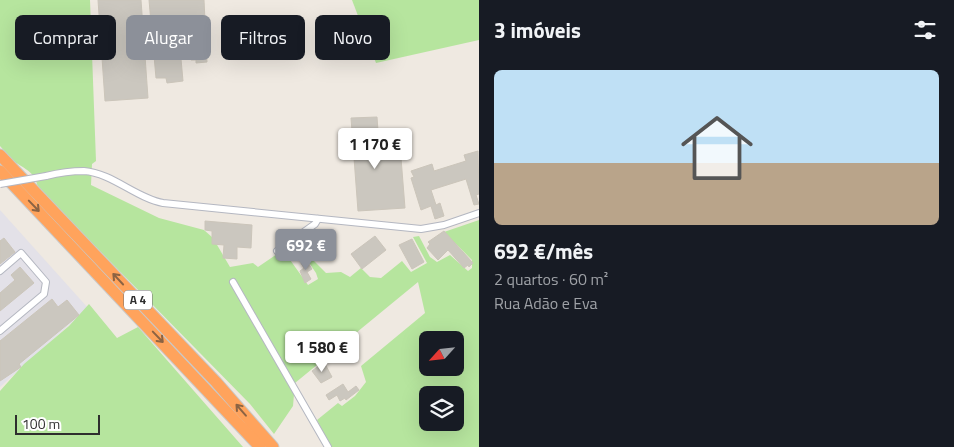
<!DOCTYPE html>
<html lang="pt">
<meta charset="utf-8">
<style>
body{margin:0;font-family:"Titillium Web",sans-serif;background:#242831;color:#f1f3f6;height:100vh;display:flex;flex-direction:column;font-size:19px;white-space:nowrap}
*{box-sizing:border-box;margin:0}
p{font-size:16px;color:#9ea1a6}
.icon{flex:none;width:28px;height:28px;fill:none;stroke:currentColor;stroke-width:2;stroke-linecap:round;stroke-linejoin:round}
.map{position:relative;flex:1;overflow:hidden}
.details{display:flex;flex-direction:column;background:#171b24;width:475px}
.details>*{flex:none}
.top-card{position:absolute;left:15px;top:15px;width:389px;height:45px;display:flex;gap:10px}
.needle{width:32px;rotate:243deg}
.controls{position:absolute;left:419px;top:331px;display:grid;gap:10px}
.controls a{display:grid;place-items:center;width:45px;height:45px;border-radius:8px;background:#171b24;box-shadow:0 5px 20px #0002;font-size:25px}
.scale{position:absolute;left:15px;bottom:12px;width:85px;box-sizing:border-box;padding-left:5px;border:2px solid #2e2e2e;border-top:0;font-size:14px;line-height:18px;white-space:nowrap;color:#2e2e2e;-webkit-text-stroke:4px #fff;paint-order:stroke}
.price{position:absolute;translate:-50% -42px;padding:0 11px;border-radius:5px;background:#fff;color:#222;font-size:16px;line-height:32px;filter:drop-shadow(0 1px 2px #0008)}
.price::after{content:'';position:absolute;left:50%;top:30px;width:15px;height:11px;margin-left:-8px;background:inherit;clip-path:polygon(0 0,100% 0,50% 100%)}
.price.on{background:#8c9099;color:#fff}
ul{padding:0;list-style:none}
li{display:grid;align-content:center;gap:10px;height:265px;padding:0 15px}
li span{display:grid;place-items:center;height:155px;border-radius:8px;color:#555}
li>.icon{margin-inline-start:auto}
span .icon{width:90px;height:90px;fill:#fffc;stroke-width:1}
li b{font-size:21px}
h2{display:flex;justify-content:space-between;align-items:center;height:60px;padding:0 15px;font-size:21px}
.chip{padding:0 18px;border-radius:8px;background:#171b24;box-shadow:0 5px 20px #0002;font-size:18px;line-height:45px}
.chip.on{background:#8c9099;color:#fff}
main{display:flex;flex:1;min-height:0}
.map>svg:first-child{display:block}
.industrial{fill:#e3e1e8}
.green{fill:#b6e59e;fill-rule:evenodd}
.building{fill:#cbc7bf;stroke:#cbc5ba}
.lines{fill:none;stroke-linecap:round;stroke-linejoin:round}
.street-casing{stroke:#b4b7c1;stroke-width:8}
.highway-casing{stroke:#c9c9c9;stroke-width:13}
.street{stroke:#fff;stroke-width:6}
.highway{stroke:#ffa35c;stroke-width:11}
.street-bridge-casing{stroke:#b4b7c1;stroke-width:8;stroke-linecap:butt}
.street-bridge{stroke:#fff;stroke-width:6}
.oneway{stroke:#8c6343}
.labels{text-anchor:middle;stroke-width:4;stroke-linejoin:round;paint-order:stroke}
.shield{fill:#fff;stroke:#6d6d6d;stroke-width:1}
.shield-label{font-size:12px;font-weight:bold;fill:#2e2e2e}
</style>
<main>
<div class="map">
<svg width="479" height="447" viewBox="0 0 479 447">
<rect width="100%" height="100%" fill="#efe9e1"/>
<polygon class="industrial" points="0,210 88,308 0,387"/>
<g class="green">
<path d="M0,0h90l6,161 -4,3 -1,21 68,33 45,12 9,8 17,29 23,-4 5,4 25,-17 25,35 10,-6 -2,-6 -20,-30 30,30 15,-1 9,5 11,-9 9,9 11,1 21,-17 9,11 16,-9 -14,-26 6,-1 11,21 7,5 13,-7 18,16 4,-3v-8l-28,-28 35,-12v227h-151v-5l-11,-22 21,-17 4,3 13,-10 11,-14 -5,-16 64,-53 -7,-31 -123,101 -2,23 -19,28 -24,-30 -212,-216c-3,-18 -15,-19 -27,-29 -4,-4 -7,-9 -11,-13zM428,340h27v28h-27zM428,395h27v27h-27z"/>
<polygon points="352,0 479,0 479,40 376,63"/>
<polygon points="89,304 117,338 138,327 243,447 0,447 0,391 24,364 69,326"/>
</g>
<g class="building">
<polygon points="98,0 141,0 148,98 105,101"/>
<polygon points="149,0 204,0 207,62 196,63 196,60 191,60 189,26 178,26 183,81 167,83 166,78 156,78"/>
<polygon points="377,117 380,159 401,158 405,208 358,211 351,118"/>
<polygon points="478,151 479,194 476,195 479,204 474,205 466,179 431,190 436,205 440,203 444,216 435,219 431,206 421,210 411,178 414,177 411,171 432,164 434,171 466,161 464,155"/>
<polygon points="205,221 252,225 251,248 237,247 237,259 223,258 224,245 212,244 212,231 205,230"/>
<polygon points="444,231 473,263 469,267 468,265 464,268 448,250 438,260 427,248 430,244 428,242"/>
<polygon points="375,236 386,250 362,269 351,254"/>
<polygon points="4,238 15,252 0,264 0,241"/>
<polygon points="412,239 424,262 412,269 399,245"/>
<polygon points="306,260 312,269 307,272 311,279 305,283 300,271 304,268 301,263"/>
<polygon points="20,267 34,283 0,311 0,293 15,280 11,275"/>
<polygon points="52,299 58,307 67,300 79,315 19,364 21,367 0,381 0,341"/>
<polygon points="324,362 332,377 321,383 312,371"/>
<polygon points="343,384 348,392 356,386 359,390 346,400 345,398 340,401 337,395 329,400 326,395"/>
</g>
<g class="lines">
<defs>
<g id="street">
<path d="M46,176c12,-3 26,-5 38,-5 28,2 52,27 79,32l258,26 23,-4 35,-12"/>
<polyline points="277,251 315,224 318,219"/>
<polyline points="0,271 21,253 46,282 44,294 0,331"/>
<polyline points="233,282 328,447"/>
</g>
<g id="highway">
<polyline points="0,155 216,382 273,447"/>
<polyline points="0,171 260,447"/>
</g>
</defs>
<use href="#street" class="street-casing"/>
<use href="#highway" class="highway-casing"/>
<use href="#street" class="street"/>
<use href="#highway" class="highway"/>
<defs>
<polyline id="street-bridge" points="0,184 46,176"/>
</defs>
<use href="#street-bridge" class="street-bridge-casing"/>
<use href="#street-bridge" class="street-bridge"/>
</g>
<defs><path id="oneway-shaft" d="M-6 0H5M1.5-3L5.5 0L1.5 3" fill="none" stroke-width="1.6" stroke-linecap="round" stroke-linejoin="round" transform="scale(1.25)"/></defs>
<g class="oneway">
<use href="#oneway-shaft" transform="translate(34 206) rotate(46)"/>
<use href="#oneway-shaft" transform="translate(118 279) rotate(-133)"/>
<use href="#oneway-shaft" transform="translate(158 337) rotate(46)"/>
<use href="#oneway-shaft" transform="translate(241 410) rotate(-131)"/>
</g>
<g class="labels">
<rect class="shield" x="124" y="290.5" width="28" height="19" rx="4"/>
<g class="shield-label">
<text x="138" y="304">A 4</text>
</g>
</g>
</svg>
<div class="controls">
<a><svg class="needle" viewBox="-14 -14 28 28"><path d="M0-13l5 13h-10z" fill="#e53935"/><path d="M0 13l5-13h-10z" fill="#9ea1a6"/></svg></a>
<a><svg class="icon" aria-label="layers" viewBox="0 0 24 24"><path d="M12 4l9 5-9 5-9-5zM3 14l9 5 9-5"/></svg></a>
</div>
<div class="scale">100 m</div>
<b class="price" style="left:375px;top:170px">1 170 €</b>
<b class="price on" style="left:306px;top:271px">692 €</b>
<b class="price" style="left:322px;top:373px">1 580 €</b>
<div class="top-card">
<a class="chip">Comprar</a>
<a class="chip on">Alugar</a>
<a class="chip">Filtros</a>
<a class="chip">Novo</a>
</div>
</div>
<section class="details">
<h2>3 imóveis<svg class="icon" aria-label="filters" viewBox="0 0 24 24"><path d="M4 7h16M4 17h16"/><circle cx="9" cy="7" r="2"/><circle cx="15" cy="17" r="2"/></svg></h2>
<ul>
<li><span style="background:linear-gradient(#bfe0f5 60%,#b9a48a 0)"><svg class="icon" aria-label="home" viewBox="0 0 24 24"><path d="M3 11l9-7 9 7M6 9v11h12V9"/></svg></span><div><b>692 €/mês</b><p>2 quartos · 60 m²</p><p>Rua Adão e Eva</p></div></li>
</ul>
</section>
</main>
